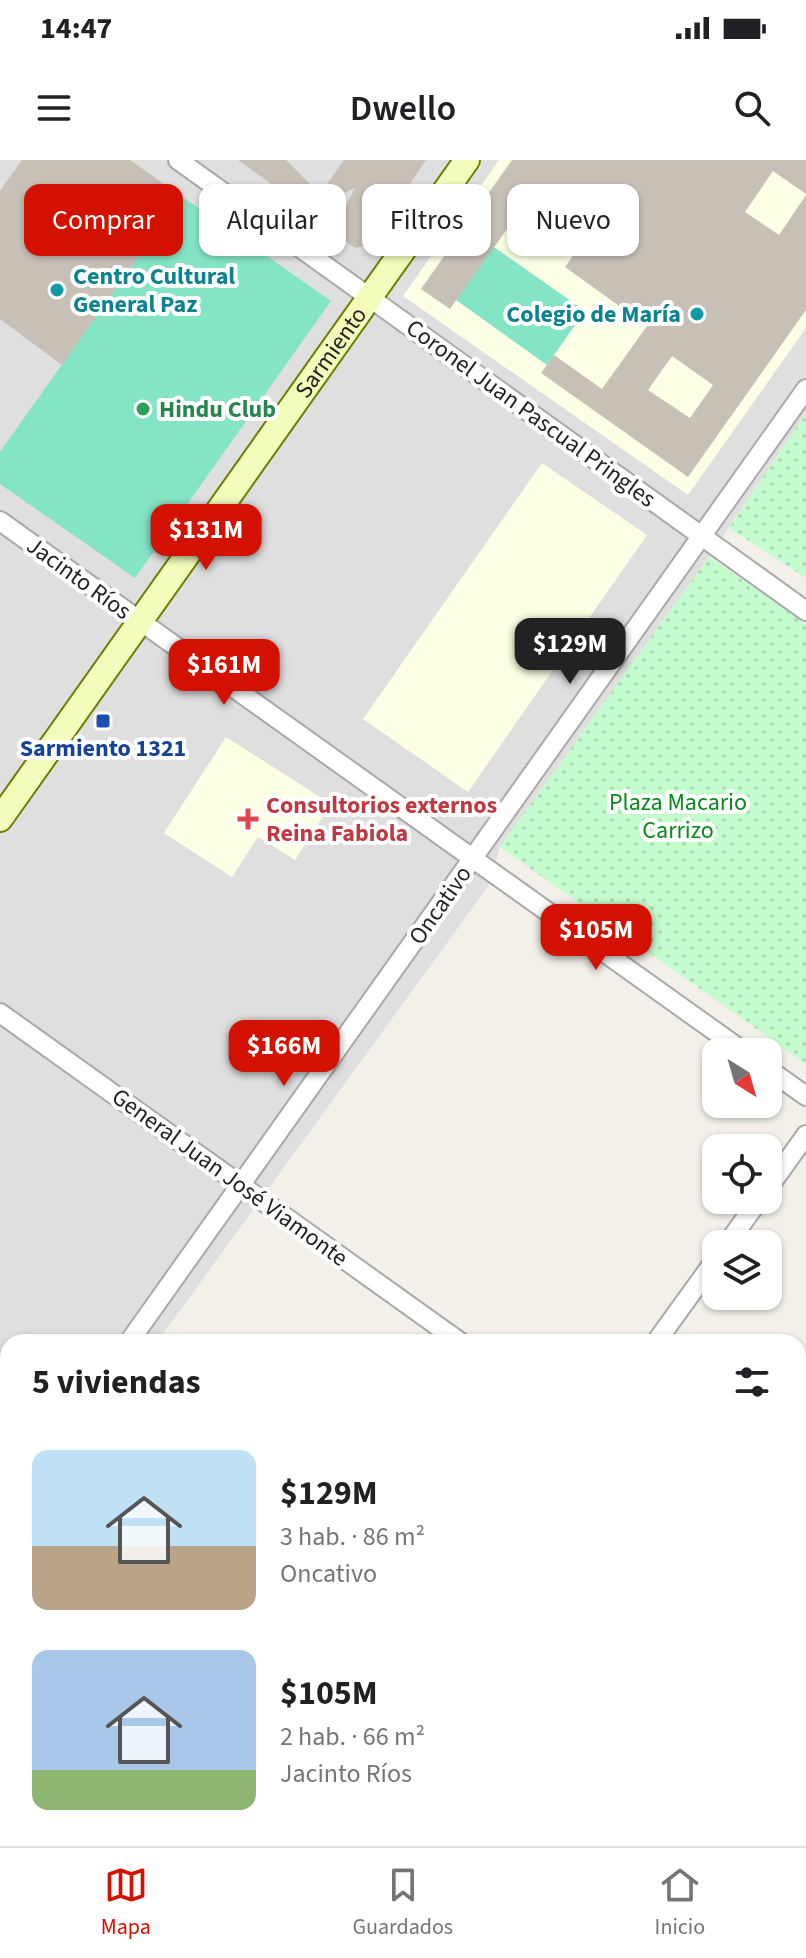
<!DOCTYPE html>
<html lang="es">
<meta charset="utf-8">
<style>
body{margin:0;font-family:"Source Sans 3",sans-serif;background:#f2f2f2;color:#202124;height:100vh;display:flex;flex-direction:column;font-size:30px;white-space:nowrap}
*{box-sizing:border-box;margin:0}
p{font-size:26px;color:#757577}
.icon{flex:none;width:44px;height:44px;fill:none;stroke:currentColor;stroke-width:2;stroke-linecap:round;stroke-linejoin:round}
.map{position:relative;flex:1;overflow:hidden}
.details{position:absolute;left:0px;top:1174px;width:806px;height:512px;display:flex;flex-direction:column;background:#fff;border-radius:24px 24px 0 0;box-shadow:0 2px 6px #0004}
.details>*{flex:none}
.hud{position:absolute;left:24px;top:24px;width:758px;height:72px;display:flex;gap:16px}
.needle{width:52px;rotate:143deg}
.controls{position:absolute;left:702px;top:878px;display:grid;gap:16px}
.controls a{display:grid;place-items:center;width:80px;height:80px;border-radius:16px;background:#fff;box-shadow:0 2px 6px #0004;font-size:40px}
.price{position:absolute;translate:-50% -68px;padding:0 18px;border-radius:16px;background:#d31100;color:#fff;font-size:26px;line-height:52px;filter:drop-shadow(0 2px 4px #0008)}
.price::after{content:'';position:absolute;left:50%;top:48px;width:24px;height:18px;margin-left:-12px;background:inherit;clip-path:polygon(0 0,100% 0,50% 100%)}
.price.on{background:#222;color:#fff}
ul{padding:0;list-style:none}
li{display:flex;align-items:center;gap:24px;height:200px;padding:0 32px}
li span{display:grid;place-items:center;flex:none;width:224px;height:160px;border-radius:16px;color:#555}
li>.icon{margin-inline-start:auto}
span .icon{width:96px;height:96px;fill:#fffc;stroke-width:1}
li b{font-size:34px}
h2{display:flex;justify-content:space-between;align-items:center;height:96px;padding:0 32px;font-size:34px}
.tag{padding:0 28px;border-radius:16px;background:#fff;box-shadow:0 2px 6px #0004;font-size:28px;line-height:72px}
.tag.on{background:#d31100;color:#fff}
.status{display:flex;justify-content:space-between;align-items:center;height:56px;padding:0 40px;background:#fff;direction:ltr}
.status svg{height:22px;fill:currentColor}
header{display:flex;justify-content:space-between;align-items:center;height:104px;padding:0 32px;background:#fff;font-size:36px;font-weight:600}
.tabs{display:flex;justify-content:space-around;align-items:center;height:112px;border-top:2px solid #e0e0e0;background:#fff;font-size:22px;color:#757577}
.tabs a{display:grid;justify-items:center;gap:4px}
.tabs .on{color:#d31100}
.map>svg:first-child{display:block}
.residential{fill:#e0dfdf}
.education{fill:#fdffe4}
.park{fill:url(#park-dots)}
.pitch{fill:#84e4c6}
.building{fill:#c7c0b7;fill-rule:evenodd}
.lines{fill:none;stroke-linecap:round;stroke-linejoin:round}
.street-casing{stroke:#a9a9a9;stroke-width:22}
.secondary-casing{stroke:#698100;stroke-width:28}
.primary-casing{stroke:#9f7700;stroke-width:32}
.street{stroke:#fff;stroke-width:18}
.secondary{stroke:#f4fcbc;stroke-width:24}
.primary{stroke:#ffdea0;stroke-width:28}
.culture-dot{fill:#0f9aa8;stroke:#fff;stroke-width:3}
.leisure-dot{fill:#2e9e5b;stroke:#fff;stroke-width:3}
.transit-dot{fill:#1a4fb4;stroke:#fff;stroke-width:3}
.health-dot{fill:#e0444e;stroke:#fff;stroke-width:3}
.labels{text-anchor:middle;stroke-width:8;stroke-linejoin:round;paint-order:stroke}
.culture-label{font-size:24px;font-weight:bold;fill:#0d838f;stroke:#fff;text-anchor:start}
.street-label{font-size:24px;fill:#222;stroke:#fff}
.leisure-label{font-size:24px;font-weight:bold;fill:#27864d;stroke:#fff;text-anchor:start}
.transit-label{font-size:24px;font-weight:bold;fill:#164399;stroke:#fff}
.park-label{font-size:24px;fill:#07891c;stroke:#fff}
.health-label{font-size:24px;font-weight:bold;fill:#be3a42;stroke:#fff;text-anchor:start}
</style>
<div class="status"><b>14:47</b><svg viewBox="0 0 49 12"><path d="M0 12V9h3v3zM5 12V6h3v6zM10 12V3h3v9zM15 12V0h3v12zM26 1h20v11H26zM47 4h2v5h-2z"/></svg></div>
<header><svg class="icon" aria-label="menu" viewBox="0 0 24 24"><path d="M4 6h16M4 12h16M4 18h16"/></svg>Dwello<svg class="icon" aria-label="search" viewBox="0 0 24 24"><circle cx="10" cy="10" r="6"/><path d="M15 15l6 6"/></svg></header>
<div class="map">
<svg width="806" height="1686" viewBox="0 0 806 1686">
<defs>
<pattern id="park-dots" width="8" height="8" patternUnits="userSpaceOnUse" patternTransform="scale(2)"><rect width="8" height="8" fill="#c5fcce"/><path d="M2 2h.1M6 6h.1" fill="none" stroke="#a9d8b1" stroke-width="1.8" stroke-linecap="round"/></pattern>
</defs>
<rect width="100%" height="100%" fill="#f2f0e8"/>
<polygon class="residential" points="0,0 806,0 806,253 709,397 500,687 489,725 157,1182 8,1182 8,1678 485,1678 497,1686 0,1686"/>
<g class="education">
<polygon points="499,0 806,0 806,168 688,335 403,136"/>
<polygon points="542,303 647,375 468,632 363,559"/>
<polygon points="226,577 331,644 295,700 258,677 232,717 164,673"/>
</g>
<g class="park">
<polygon points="806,253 806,418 729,368"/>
<polygon points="709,397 806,464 806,904 500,687"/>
</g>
<g class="pitch">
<polygon points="181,36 331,141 135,418 0,324 0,292"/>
<polygon points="494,87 585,151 547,205 456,140"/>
</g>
<g class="building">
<polygon points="22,0 130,0 181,36 62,205 0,159 0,31"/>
<polygon points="238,0 286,0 320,34 344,0 426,0 369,85 355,88 333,72 355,28 306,49"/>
<path d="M512,0h294v34l-33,-23 -28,41 34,23 27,-40v115l-118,167 -147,-104 13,-18 48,34 45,-63 -82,-59 16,-23 -56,-40 -75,105 -29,-20zM672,196l41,29 -23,33 -42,-28z"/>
</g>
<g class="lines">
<defs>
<g id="street">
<polyline points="178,0 806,451"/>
<polyline points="0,361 744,892"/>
<polyline points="0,853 460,1182"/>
<polyline points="768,909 806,936"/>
<polyline points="768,1028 806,975"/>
<polyline points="727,1084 759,1040"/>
<polyline points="129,1182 806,229"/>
<polyline points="656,1182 716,1099"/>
<polyline points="0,1364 8,1353"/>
<polyline points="798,1424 806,1430"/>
<polyline points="458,1678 469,1686"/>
<polyline points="300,1686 306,1678"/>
</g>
<g id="secondary">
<path id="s1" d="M0,659l467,-659"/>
</g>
<g id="primary">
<polyline points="798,1662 806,1651"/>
<polyline points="782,1686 787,1678"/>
</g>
</defs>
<use href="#street" class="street-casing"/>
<use href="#secondary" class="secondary-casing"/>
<use href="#primary" class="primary-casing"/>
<use href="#street" class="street"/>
<use href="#secondary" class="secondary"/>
<use href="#primary" class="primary"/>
</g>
<g class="culture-dot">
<circle cx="57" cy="130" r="8"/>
<circle cx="697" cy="154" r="8"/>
</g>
<circle class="leisure-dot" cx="143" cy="249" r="8"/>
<rect class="transit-dot" x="95" y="553" width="16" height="16" rx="4"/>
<path class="health-dot" d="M244 647h8v8h8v8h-8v8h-8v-8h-8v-8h8z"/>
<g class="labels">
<g class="culture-label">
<text x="73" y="124">Centro Cultural<tspan x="73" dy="28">General Paz</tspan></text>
<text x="681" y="162" text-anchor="end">Colegio de María</text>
</g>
<g class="street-label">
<text dy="8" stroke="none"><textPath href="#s1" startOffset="572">Sarmiento</textPath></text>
<text transform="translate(531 253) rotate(36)" y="8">Coronel Juan Pascual Pringles</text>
<text transform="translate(79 418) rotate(36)" y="8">Jacinto Ríos</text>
<text transform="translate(440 745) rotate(-55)" y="8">Oncativo</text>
<text transform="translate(230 1017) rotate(36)" y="8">General Juan José Viamonte</text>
</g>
<g class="leisure-label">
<text x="159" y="257">Hindu Club</text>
</g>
<g class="transit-label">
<text x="103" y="596">Sarmiento 1321</text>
</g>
<g class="park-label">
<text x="678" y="650">Plaza Macario<tspan x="678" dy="28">Carrizo</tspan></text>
</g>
<g class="health-label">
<text x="266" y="653">Consultorios externos<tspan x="266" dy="28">Reina Fabiola</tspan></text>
</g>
</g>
</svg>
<div class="controls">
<a><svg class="needle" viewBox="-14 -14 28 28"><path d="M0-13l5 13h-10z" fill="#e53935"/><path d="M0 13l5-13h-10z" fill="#757577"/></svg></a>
<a><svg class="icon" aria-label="locate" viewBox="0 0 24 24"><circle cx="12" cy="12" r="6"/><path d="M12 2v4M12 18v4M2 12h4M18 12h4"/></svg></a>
<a><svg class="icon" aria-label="layers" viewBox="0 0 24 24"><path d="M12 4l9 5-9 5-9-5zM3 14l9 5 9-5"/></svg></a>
</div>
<b class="price" style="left:206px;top:412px">$131M</b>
<b class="price on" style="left:570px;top:526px">$129M</b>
<b class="price" style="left:224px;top:547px">$161M</b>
<b class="price" style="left:596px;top:812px">$105M</b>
<b class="price" style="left:284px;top:928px">$166M</b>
<div class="hud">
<a class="tag on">Comprar</a>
<a class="tag">Alquilar</a>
<a class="tag">Filtros</a>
<a class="tag">Nuevo</a>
</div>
<section class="details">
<h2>5 viviendas<svg class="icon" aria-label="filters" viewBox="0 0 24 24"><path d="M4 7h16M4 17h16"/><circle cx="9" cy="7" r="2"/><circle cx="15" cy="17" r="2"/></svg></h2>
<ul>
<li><span style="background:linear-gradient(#bfe0f5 60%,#b9a48a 0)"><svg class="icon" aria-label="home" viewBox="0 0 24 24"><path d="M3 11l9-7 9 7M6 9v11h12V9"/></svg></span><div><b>$129M</b><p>3 hab. · 86 m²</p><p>Oncativo</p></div></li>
<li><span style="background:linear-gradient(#a9c7e8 75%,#8fb573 0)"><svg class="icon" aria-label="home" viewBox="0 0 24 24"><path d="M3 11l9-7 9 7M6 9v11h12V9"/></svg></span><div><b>$105M</b><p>2 hab. · 66 m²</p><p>Jacinto Ríos</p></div></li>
</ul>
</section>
</div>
<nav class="tabs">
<a class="on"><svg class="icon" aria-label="map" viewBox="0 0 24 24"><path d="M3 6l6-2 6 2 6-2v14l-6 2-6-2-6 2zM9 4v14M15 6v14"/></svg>Mapa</a>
<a><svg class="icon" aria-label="saved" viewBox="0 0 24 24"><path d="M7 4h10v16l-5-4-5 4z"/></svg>Guardados</a>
<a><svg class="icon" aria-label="home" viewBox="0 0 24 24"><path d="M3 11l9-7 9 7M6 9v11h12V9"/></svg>Inicio</a>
</nav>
